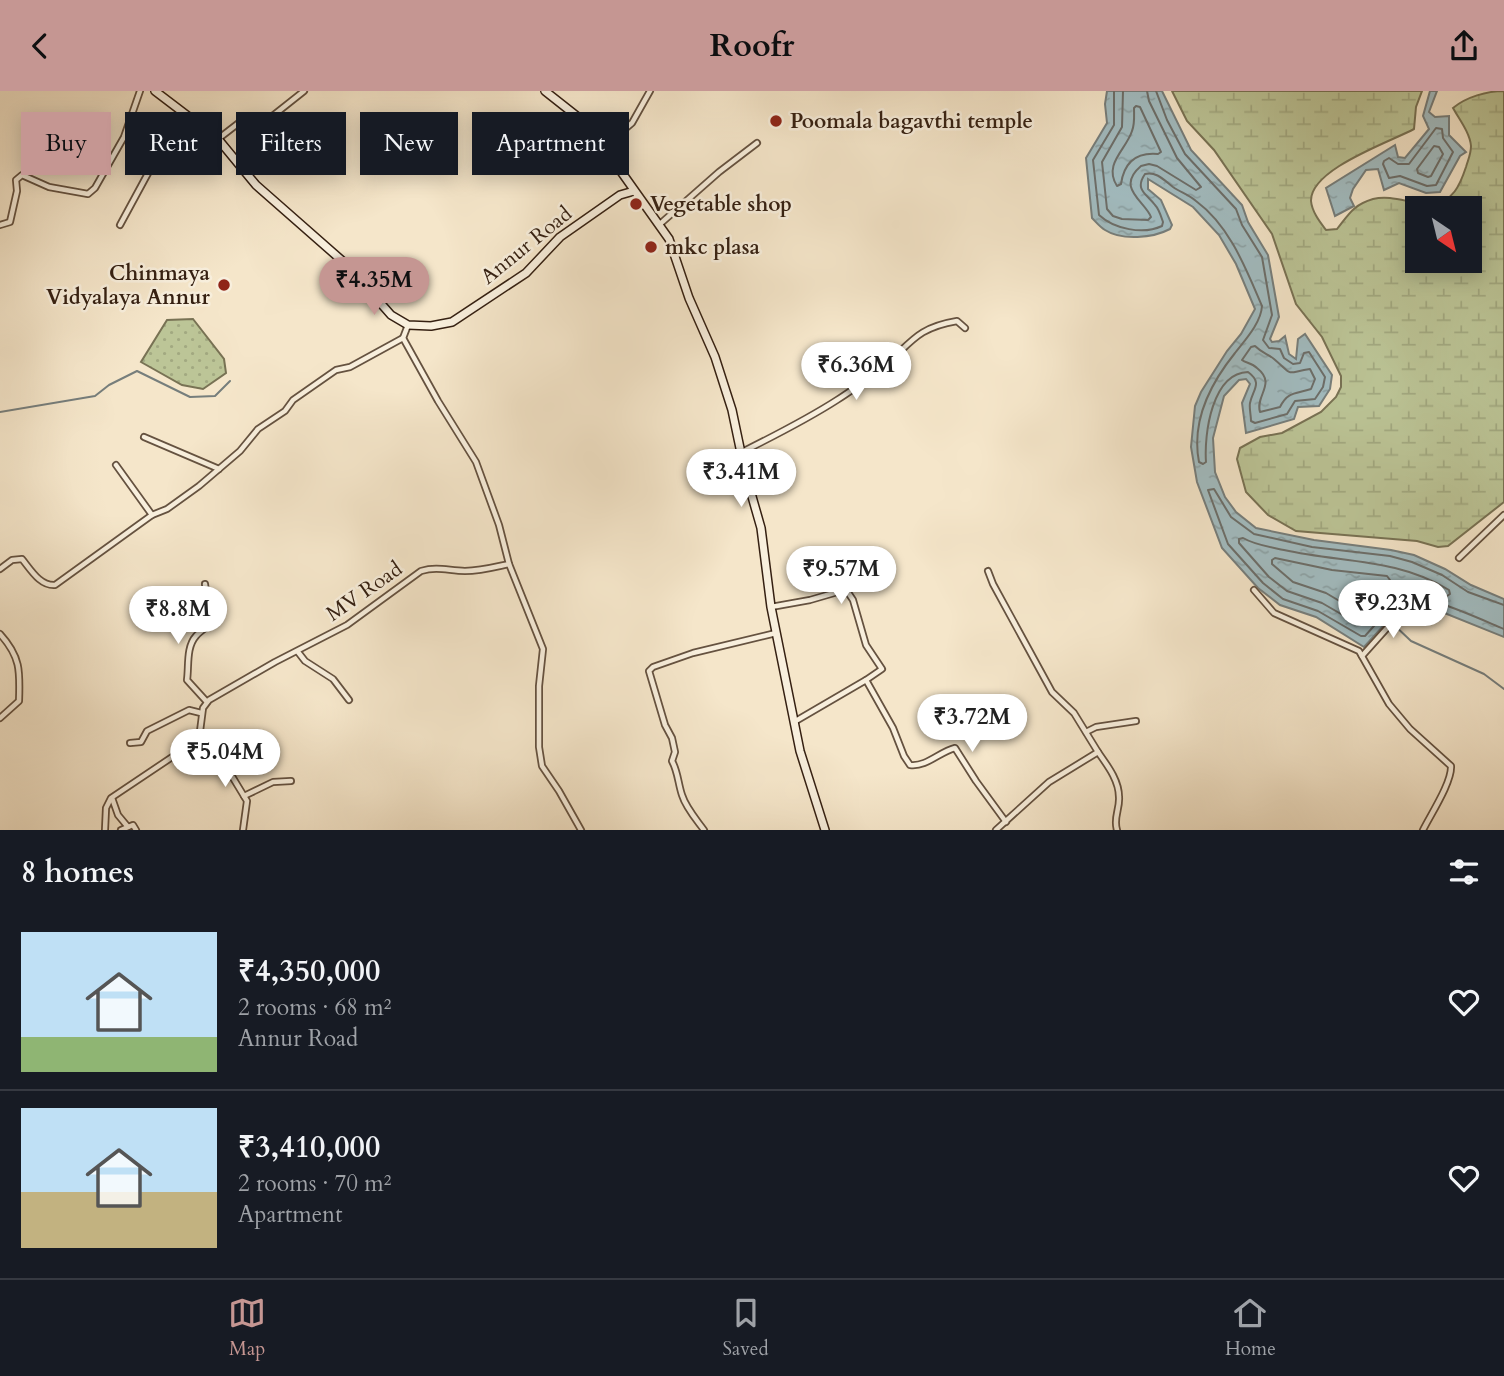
<!DOCTYPE html>
<meta charset="utf-8">
<style>
body{margin:0;font-family:Cardo,serif;background:#242831;color:#f1f3f6;height:100vh;display:flex;flex-direction:column;font-size:26px;white-space:nowrap}
*{box-sizing:border-box;margin:0}
p{font-size:23px;color:#9ea1a6}
.icon{flex:none;width:38px;height:38px;fill:none;stroke:currentColor;stroke-width:2;stroke-linecap:round;stroke-linejoin:round}
.map{position:relative;height:739px;overflow:hidden}
.details{display:flex;flex-direction:column;background:#171b24;flex:1}
.details>*{flex:none}
.guide{position:absolute;left:21px;top:21px;width:700px;height:63px;display:flex;gap:14px}
.needle{width:46px;rotate:145deg}
.buttons{position:absolute;left:1405px;top:105px;display:grid;gap:14px}
.buttons a{display:grid;place-items:center;width:77px;height:77px;border-radius:0px;background:#171b24;box-shadow:0 4px 18px #0003;font-size:35px}
.price{position:absolute;translate:-50% -60px;padding:0 16px;border-radius:24px;background:#fff;color:#222;font-size:23px;line-height:46px;filter:drop-shadow(0 2px 4px #0008)}
.price::after{content:'';position:absolute;left:50%;top:42px;width:21px;height:16px;margin-left:-10px;background:inherit;clip-path:polygon(0 0,100% 0,50% 100%)}
.price.selected{background:#c59692;color:#111}
ul{padding:0;list-style:none}
li{display:flex;align-items:center;gap:21px;height:175px;padding:0 21px}
li+li{border-top:2px solid #363941}
li span{display:grid;place-items:center;flex:none;width:196px;height:140px;border-radius:0px;color:#555}
li>.icon{margin-inline-start:auto}
span .icon{width:84px;height:84px;fill:#fffc;stroke-width:1}
li b{font-size:30px}
h2{display:flex;justify-content:space-between;align-items:center;height:84px;padding:0 21px;font-size:30px}
.pill{padding:0 24px;border-radius:0px;background:#171b24;box-shadow:0 4px 18px #0003;font-size:24px;line-height:63px}
.pill.selected{background:#c59692;color:#111}
header{display:flex;justify-content:space-between;align-items:center;height:91px;padding:0 21px;background:#c59692;color:#111;font-size:32px;font-weight:700}
.tab-bar{display:flex;justify-content:space-around;align-items:center;height:98px;border-top:2px solid #363941;background:#171b24;font-size:19px;color:#9ea1a6}
.tab-bar a{display:grid;justify-items:center;gap:4px}
.tab-bar .selected{color:#c59692}
.map>svg:first-child{display:block}
.grass{fill:url(#grass-dots);stroke:#787254;stroke-width:2}
.wetland{fill:url(#wetland-marsh);stroke:#787254;stroke-width:2;fill-rule:evenodd}
.water{fill:url(#water-ripples);stroke:#767e7c;stroke-width:2}
.lines{fill:none;stroke-linecap:round;stroke-linejoin:round}
.shore{stroke:#6c6e6a;stroke-width:2}
.stream{stroke:#767e7c;stroke-width:2}
.street-casing{stroke:#655240;stroke-width:8}
.secondary-casing{stroke:#352012;stroke-width:10}
.street{stroke:#f8efdd;stroke-width:4.5}
.secondary{stroke:#f8efdd;stroke-width:7}
.poi-dot{fill:#8f2418;stroke:#f8efdd;stroke-width:2.5}
.labels{text-anchor:middle;stroke-width:5;stroke-linejoin:round;paint-order:stroke}
.poi-label{font-size:21px;font-weight:bold;fill:#352012;stroke:#f8efdd;text-anchor:start}
.street-label{font-size:21px;fill:#352012;stroke:#f8efdd}
</style>
<header><svg class="icon" aria-label="back" viewBox="0 0 24 24"><path d="M15 5l-7 7 7 7"/></svg>Roofr<svg class="icon" aria-label="share" viewBox="0 0 24 24"><path d="M12 15V3M7 8l5-5 5 5M5 13v7h14v-7"/></svg></header>
<div class="map">
<svg width="1504" height="739" viewBox="0 0 1504 739">
<defs>
<pattern id="grass-dots" width="8" height="8" patternUnits="userSpaceOnUse" patternTransform="scale(1.75)"><rect width="8" height="8" fill="#bcc597"/><path d="M2 2h.1M6 6h.1" fill="none" stroke="#a2a981" stroke-width="1.8" stroke-linecap="round"/></pattern>
<pattern id="wetland-marsh" width="20" height="14" patternUnits="userSpaceOnUse" patternTransform="scale(1.75)"><rect width="20" height="14" fill="#bcc597"/><path d="M1 5h8M5 5V1M11 12h8M15 12V8" fill="none" stroke="#a2a981"/></pattern>
<pattern id="water-ripples" width="26" height="14" patternUnits="userSpaceOnUse" patternTransform="scale(1.75)"><rect width="26" height="14" fill="#a2bdc2"/><path d="M2 4q2-2 4 0t4 0M15 11q2-2 4 0t4 0" fill="none" stroke="#8ca2a6"/></pattern>
</defs>
<rect width="100%" height="100%" fill="#f5e6ca"/>
<filter id="stains"><feTurbulence type="fractalNoise" baseFrequency=".00286" numOctaves="4"/><feColorMatrix values="0 0 0 0 .2 0 0 0 0 .09 0 0 0 0 .02 0 0 0 .5 -.17"/></filter>
<radialGradient id="worn" r=".72"><stop offset=".6" stop-color="#630" stop-opacity="0"/><stop offset="1" stop-color="#630" stop-opacity=".3"/></radialGradient>
<polygon class="grass" points="193,228 224,268 226,282 203,298 182,294 141,271 167,229"/>
<path class="wetland" d="M1172,0h250l-6,16 -2,22c-24,13 -104,40 -103,72 1,11 9,21 15,29l11,-1c12,-15 16,-24 36,-30 20,-5 39,6 59,5 21,-2 28,-19 34,-37 2,-7 5,-13 5,-21 -1,-13 -12,-27 -18,-38 13,-11 34,-17 51,-17v411l-56,44 -10,1 -21,-6 -121,-10 -28,-16 -22,-23 -9,-33 3,-11 20,-11 22,-4 39,-21 15,-15 5,-10v-11l-19,-39 -26,-33 -24,-70 -58,-84 -27,-29zM1418,117h52v53h-52z"/>
<g class="water">
<path d="M1107,0h55l29,59 51,55 6,17 20,33 11,62 -9,22 2,3 7,-1 6,-5 4,18 7,5 2,-20 7,-5 27,41 -2,14 -11,17 -21,1 -4,12 -48,14 -4,-30 8,-19 -4,-5 -7,1 -15,16 -11,42 2,34 10,25 11,15 20,16 58,12 77,10 23,5 31,14 26,16 33,14v38l-72,-29 -27,-6 -41,45 -48,-30 -36,-12 -22,-17 -36,-40 -25,-66 -6,-35 4,-41 6,-14 26,-41 14,-17 14,-25 -19,-45 -17,-29 -26,-28 -45,-28v10l13,11 11,25 -2,4c-17,9 -48,12 -65,1 -5,-3 -9,-8 -13,-12l-6,-60 21,-35 -2,-19z"/>
<polygon points="1430,0 1437,0 1429,21 1435,26 1449,25 1449,44 1466,61 1460,65 1440,101 1426,102 1399,92 1384,99 1378,78 1366,79 1353,98 1350,107 1354,115 1335,125 1326,97 1395,54 1398,66 1405,67 1429,38 1423,25"/>
</g>
<g class="lines">
<g class="shore">
<path d="M1114,0v34l-21,35 6,55c15,14 44,20 63,11l1,-4c-2,-6 -4,-13 -8,-17 -8,-11 -21,-15 -10,-31 11,-3 19,6 28,13 7,5 16,8 23,14 34,25 50,68 66,105 -1,17 -17,34 -27,47 -25,31 -44,68 -36,109l4,2 3,-2c-2,-28 6,-89 42,-90 15,11 5,17 2,31 -1,5 1,12 1,18l4,2 32,-9 8,-13 20,-2 8,-12 2,-10 -16,-25 -5,1 -4,10 -7,1 -9,-6 -4,-9 -11,-1 -6,-8 9,-25 -10,-58 -20,-32 -6,-16 -51,-55 -18,-34 -11,-29"/>
<path d="M1123,0l-1,36 -20,35 5,47 6,7 9,3 26,1 3,-3c-6,-16 -36,-29 -10,-51l8,-2 8,2 39,24 5,-3 -24,-29 -28,-57 -2,-10"/>
<path d="M1136,15l4,1 21,45 -3,2c-22,-2 -34,9 -37,30l-4,2c-14,-22 9,-36 15,-55 3,-7 2,-15 2,-23z"/>
<polygon points="1436,37 1442,38 1443,47 1453,61 1436,94 1427,95 1400,85 1389,87 1383,73 1384,70 1389,67 1398,73 1409,73"/>
<polygon points="1434,55 1439,56 1443,63 1431,85 1428,86 1418,82 1417,78"/>
<path d="M1255,255c7,7 13,8 19,13 21,18 10,14 36,10l5,10 -4,10c-15,5 -23,2 -31,18l-20,5c-5,-17 17,-28 -3,-44 -5,-5 -11,-5 -15,-8l9,-13z"/>
<path d="M1243,447c12,7 27,9 41,12 58,13 113,8 165,40l1,4 -3,2 -38,-9 -9,1 -40,37 -38,-22 -35,-12 -18,-14 -30,-34v-4z"/>
<polygon points="1275,467 1332,479 1387,485 1390,489 1358,521 1326,502 1293,491 1272,473 1272,469"/>
<path d="M1504,514l-36,-13 -26,-17 -30,-13 -22,-6 -78,-9 -58,-13 -23,-17 -17,-28 -6,1 20,54 35,39 20,16 35,12 43,25h4l34,-38c18,-9 85,23 105,31"/>
</g>
<g class="stream">
<polyline points="0,321 95,305 109,294 137,280 190,306 215,305 230,290"/>
<polyline points="1392,532 1411,550 1484,583 1504,598"/>
</g>
<defs>
<g id="street">
<polyline points="218,48 240,31 270,27 304,0"/>
<polyline points="604,56 632,32 650,0"/>
<polyline points="511,66 571,22"/>
<polyline points="660,133 719,81 757,52"/>
<polyline points="0,134 10,131 17,100 16,89 22,84 49,96 88,103 95,97 124,46 140,0"/>
<polyline points="120,134 159,62 177,54 199,34"/>
<polyline points="144,346 219,378"/>
<path d="M742,361c32,-16 64,-32 95,-52 15,-10 31,-20 44,-31 30,-25 34,-41 76,-48l8,7"/>
<polyline points="116,374 152,424"/>
<polyline points="1459,467 1504,424"/>
<polyline points="509,473 543,558 539,595 539,656 542,675 559,700 581,739"/>
<path d="M0,478l12,-9 10,-1c9,11 18,27 33,26l97,-70 15,-6 32,-23 41,-35 18,-22 27,-18 8,-11 43,-30 14,-3 53,-29"/>
<polyline points="988,480 993,493 1052,601 1074,622 1098,661 1049,691 996,739"/>
<path d="M205,493l1,8 11,25c-5,8 -14,11 -21,19 -10,11 -7,30 -9,44l20,22"/>
<path d="M1254,499l20,23 85,38 30,53 21,25 41,37c1,16 -20,48 -28,64"/>
<polyline points="771,516 810,509 841,500 847,500 853,509 866,554 882,578 866,589"/>
<path d="M0,543c21,23 20,38 19,67l-19,17"/>
<polyline points="298,561 305,570 333,588 349,609"/>
<polyline points="1362,565 1405,517"/>
<path d="M794,631l72,-42 27,48 11,28 6,9c17,2 29,-13 45,-17l21,33 30,41"/>
<polyline points="1086,641 1096,636 1136,630"/>
<polyline points="199,648 205,647 210,649 247,710 243,739"/>
<polyline points="130,652 141,651 147,640 189,619 201,622"/>
<path d="M1098,661c9,13 21,28 21,45 1,12 -6,21 -2,33"/>
<polyline points="244,705 273,691 291,690"/>
<polyline points="112,707 118,724 128,736 133,734 136,739"/>
<path d="M105,739l1,-22 5,-10 88,-59 4,-31 6,-8 66,-38 72,-37 74,-54c17,-5 28,0 44,0 15,0 30,-4 44,-7l-10,-39 -23,-63 -38,-61 -35,-63 5,-13"/>
<polyline points="121,739 128,736"/>
<path d="M704,739c-8,-11 -18,-22 -22,-35 -4,-12 -4,-23 -10,-34l3,-9 -3,-14 -7,-13 -16,-54 4,-4 40,-14 83,-20"/>
</g>
<g id="secondary">
<polyline points="155,0 218,48 256,94 347,174 391,224 408,234 431,235 452,231 526,182 560,146 620,104 634,100"/>
<polyline points="545,0 588,34 669,148 689,207 715,266 732,319 745,381 761,437 771,516 800,660 825,739"/>
</g>
</defs>
<use href="#street" class="street-casing"/>
<use href="#secondary" class="secondary-casing"/>
<use href="#street" class="street"/>
<use href="#secondary" class="secondary"/>
</g>
<g class="poi-dot">
<circle cx="776" cy="30" r="7"/>
<circle cx="636" cy="113" r="7"/>
<circle cx="651" cy="156" r="7"/>
<circle cx="224" cy="194" r="7"/>
</g>
<g class="labels">
<g class="poi-label">
<text x="790" y="37">Poomala bagavthi temple</text>
<text x="650" y="120">Vegetable shop</text>
<text x="665" y="163">mkc plasa</text>
<text x="210" y="189" text-anchor="end">Chinmaya<tspan x="210" dy="24">Vidyalaya Annur</tspan></text>
</g>
<g class="street-label">
<text transform="translate(526 154) rotate(-39)" y="7">Annur Road</text>
<text transform="translate(364 500) rotate(-35)" y="7">MV Road</text>
</g>
</g>
<rect width="100%" height="100%" filter="url(#stains)"/>
<rect width="100%" height="100%" fill="url(#worn)"/>
</svg>
<div class="buttons">
<a><svg class="needle" viewBox="-14 -14 28 28"><path d="M0-13l5 13h-10z" fill="#e53935"/><path d="M0 13l5-13h-10z" fill="#9ea1a6"/></svg></a>
</div>
<b class="price selected" style="left:374px;top:226px">₹4.35M</b>
<b class="price" style="left:856px;top:311px">₹6.36M</b>
<b class="price" style="left:741px;top:418px">₹3.41M</b>
<b class="price" style="left:841px;top:515px">₹9.57M</b>
<b class="price" style="left:1393px;top:549px">₹9.23M</b>
<b class="price" style="left:178px;top:555px">₹8.8M</b>
<b class="price" style="left:972px;top:663px">₹3.72M</b>
<b class="price" style="left:225px;top:698px">₹5.04M</b>
<div class="guide">
<a class="pill selected">Buy</a>
<a class="pill">Rent</a>
<a class="pill">Filters</a>
<a class="pill">New</a>
<a class="pill">Apartment</a>
</div>
</div>
<section class="details">
<h2>8 homes<svg class="icon" aria-label="filters" viewBox="0 0 24 24"><path d="M4 7h16M4 17h16"/><circle cx="9" cy="7" r="2"/><circle cx="15" cy="17" r="2"/></svg></h2>
<ul>
<li><span style="background:linear-gradient(#bfe0f5 75%,#8fb573 0)"><svg class="icon" aria-label="home" viewBox="0 0 24 24"><path d="M3 11l9-7 9 7M6 9v11h12V9"/></svg></span><div><b>₹4,350,000</b><p>2 rooms · 68 m²</p><p>Annur Road</p></div><svg class="icon" aria-label="heart" viewBox="0 0 24 24"><path d="M12 20l-8-8c-3-5 5-10 8-4 3-6 11-1 8 4z"/></svg></li>
<li><span style="background:linear-gradient(#bfe0f5 60%,#c2b280 0)"><svg class="icon" aria-label="home" viewBox="0 0 24 24"><path d="M3 11l9-7 9 7M6 9v11h12V9"/></svg></span><div><b>₹3,410,000</b><p>2 rooms · 70 m²</p><p>Apartment</p></div><svg class="icon" aria-label="heart" viewBox="0 0 24 24"><path d="M12 20l-8-8c-3-5 5-10 8-4 3-6 11-1 8 4z"/></svg></li>
</ul>
</section>
<nav class="tab-bar">
<a class="selected"><svg class="icon" aria-label="map" viewBox="0 0 24 24"><path d="M3 6l6-2 6 2 6-2v14l-6 2-6-2-6 2zM9 4v14M15 6v14"/></svg>Map</a>
<a><svg class="icon" aria-label="saved" viewBox="0 0 24 24"><path d="M7 4h10v16l-5-4-5 4z"/></svg>Saved</a>
<a><svg class="icon" aria-label="home" viewBox="0 0 24 24"><path d="M3 11l9-7 9 7M6 9v11h12V9"/></svg>Home</a>
</nav>
